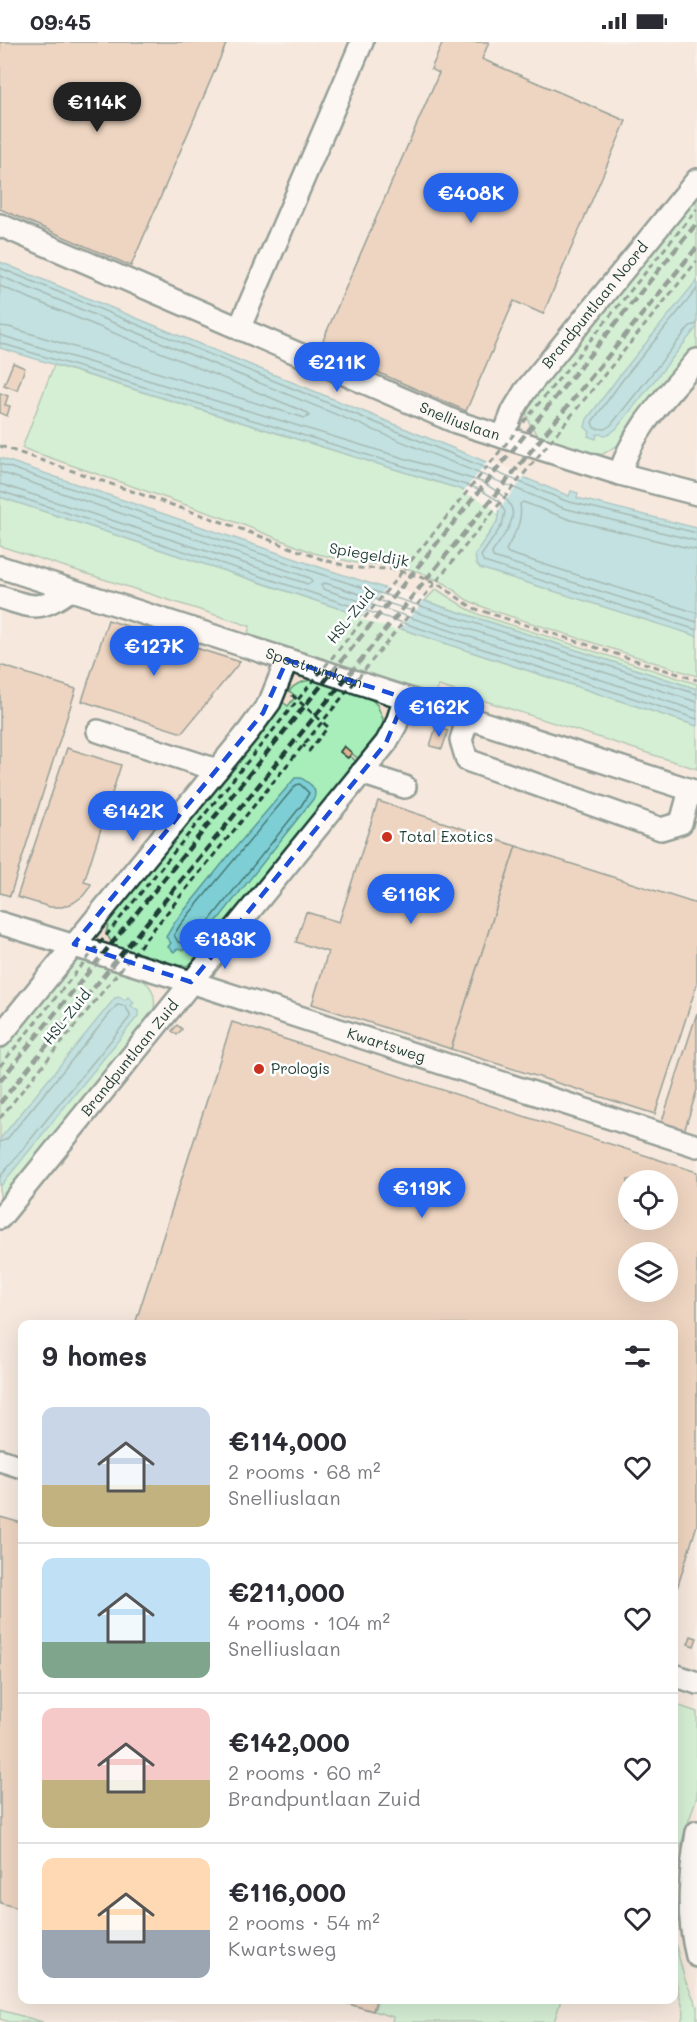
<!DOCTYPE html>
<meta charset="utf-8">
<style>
body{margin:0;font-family:Mali,sans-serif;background:#f7f7f7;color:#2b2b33;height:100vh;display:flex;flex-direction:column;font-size:22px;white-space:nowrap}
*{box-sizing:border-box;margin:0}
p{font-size:20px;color:#7c7c81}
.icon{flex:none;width:33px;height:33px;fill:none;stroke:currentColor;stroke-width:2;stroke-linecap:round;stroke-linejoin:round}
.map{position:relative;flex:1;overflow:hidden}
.sheet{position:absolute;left:18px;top:1278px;width:660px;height:684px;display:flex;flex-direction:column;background:#fff;border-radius:12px;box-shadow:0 6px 24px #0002}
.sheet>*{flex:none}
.fabs{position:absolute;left:618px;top:1128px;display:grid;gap:12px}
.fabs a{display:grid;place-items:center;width:60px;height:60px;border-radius:50%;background:#fff;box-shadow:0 6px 24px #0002;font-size:30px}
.price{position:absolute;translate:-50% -51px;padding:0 14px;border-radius:21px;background:#2563eb;color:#fff;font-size:20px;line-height:39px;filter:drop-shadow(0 2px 3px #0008)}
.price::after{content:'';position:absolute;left:50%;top:36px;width:18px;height:14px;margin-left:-9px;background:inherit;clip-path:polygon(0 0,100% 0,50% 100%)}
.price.selected{background:#222;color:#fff}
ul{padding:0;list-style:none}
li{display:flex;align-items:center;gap:18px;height:150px;padding:0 24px}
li+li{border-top:2px solid #e1e1e2}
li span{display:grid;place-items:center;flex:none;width:168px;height:120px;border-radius:12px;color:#555}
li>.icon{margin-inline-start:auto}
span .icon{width:72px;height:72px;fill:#fffc;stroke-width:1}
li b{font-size:26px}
h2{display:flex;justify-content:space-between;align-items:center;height:72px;padding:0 24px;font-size:26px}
.status{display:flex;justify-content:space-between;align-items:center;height:42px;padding:0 30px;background:#fff;direction:ltr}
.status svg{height:16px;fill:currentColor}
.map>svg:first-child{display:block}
.built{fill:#f1dece;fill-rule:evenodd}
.green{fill:#a8eeba;stroke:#649677;stroke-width:1.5}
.water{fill:#7ecfd5;stroke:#589595;stroke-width:1.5}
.pier{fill:#f9f0e9}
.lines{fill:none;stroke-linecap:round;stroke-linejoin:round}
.shore{stroke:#457774;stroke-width:1.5}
.building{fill:#dfb390;stroke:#1f3d34;stroke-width:1.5;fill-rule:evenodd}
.minor-casing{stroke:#1f3d34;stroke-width:26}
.path{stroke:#1f3d34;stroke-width:3;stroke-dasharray:6 4.5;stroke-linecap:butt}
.minor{stroke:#fff;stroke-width:21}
.rail{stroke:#1f3d34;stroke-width:4.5;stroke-dasharray:9 4.5;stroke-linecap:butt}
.path-bridge{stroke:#1f3d34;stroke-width:3;stroke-dasharray:6 4.5;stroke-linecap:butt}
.marked{fill:none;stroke:#1d4ed8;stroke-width:4.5;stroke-dasharray:12 8;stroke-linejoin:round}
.poi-dot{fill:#c8321e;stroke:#fff;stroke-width:2}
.labels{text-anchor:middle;stroke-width:5;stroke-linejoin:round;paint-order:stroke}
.street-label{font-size:15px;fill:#1f3d34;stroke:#fff}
.poi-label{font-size:15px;fill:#1f3d34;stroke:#fff;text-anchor:start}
</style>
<div class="status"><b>09:45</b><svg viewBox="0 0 49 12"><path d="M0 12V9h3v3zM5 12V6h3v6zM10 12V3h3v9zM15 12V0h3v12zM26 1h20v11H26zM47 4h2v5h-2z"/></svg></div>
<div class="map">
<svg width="697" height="1980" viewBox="0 0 697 1980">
<rect width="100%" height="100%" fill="#f9f0e9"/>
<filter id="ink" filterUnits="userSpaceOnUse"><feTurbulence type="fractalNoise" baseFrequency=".0167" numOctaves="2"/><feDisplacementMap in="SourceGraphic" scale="12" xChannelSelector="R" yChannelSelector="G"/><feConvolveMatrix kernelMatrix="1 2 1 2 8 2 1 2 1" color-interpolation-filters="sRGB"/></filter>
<g filter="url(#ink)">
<path class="built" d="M0,0h697v1980h-697zM628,1138h40v40h-40zM628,1210h40v40h-40zM22,1282h652v676h-652z"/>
<g class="green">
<polygon points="697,149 697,306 618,403 603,412 588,413 539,395 530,383 526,369 537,347"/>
<polygon points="54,323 476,452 495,464 499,470 497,480 479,506 480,526 697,594 697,634 488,567 467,558 446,542 420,530 393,523 356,521 314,511 241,482 22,406"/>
<polygon points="0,455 697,684 697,727 439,644 434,655 247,595 250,584 0,504"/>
<polygon points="436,547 466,566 480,573 697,642 697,647 425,559"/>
<path d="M312,638l57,17 8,8 6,14 -1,13 -21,29 -17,-14 -4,4 7,7 3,-2 9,8 -160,195 -13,7 -15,-1 -58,-20 -7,-12 4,-16 171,-216 7,5 8,-10 -7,-5c6,-8 14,-10 23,-11z"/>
<path d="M78,919c9,0 19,3 28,5 25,6 56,14 47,47l-153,192v-158l57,-70 15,-14z"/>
<polygon points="674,1662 697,1670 697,1754 679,1809 674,1835"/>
<polygon points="674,1897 685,1938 697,1964 697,1980 681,1980 684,1971 674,1931"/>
<polygon points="378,1958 561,1958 554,1980 392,1980 393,1975 374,1969"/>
<polygon points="0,1968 43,1980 9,1980 0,1977"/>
</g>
<g class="water">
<polygon points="0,220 569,454 571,449 578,451 577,456 697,486 697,594 480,526 476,521 475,513 497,480 499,470 495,464 476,452 0,306"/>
<polygon points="697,238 697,285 616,387 608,393 597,392 596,397 588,394 590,390 585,385 587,377 620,333"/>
<polygon points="0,416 319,525 697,647 697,684 0,455"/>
<path d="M295,736h6c8,5 17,10 13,20l-116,147 -14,5 -7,-1 -3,3 -6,-5 3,-4 -5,-6 9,-15 55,-68z"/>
<polygon points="119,955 125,958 128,955 134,960 131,964 138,969 138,974 0,1145 0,1097 115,956"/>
</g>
<g class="pier">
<polygon points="489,418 526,433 496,471 493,466 475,455 462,451"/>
<polygon points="387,544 426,556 399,589 360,577"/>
</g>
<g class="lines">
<g class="shore">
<polyline points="0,226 566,459 697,491"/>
<polyline points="0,234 563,466 697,499"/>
<polyline points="0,244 308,371 309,374 305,376 9,285 0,284"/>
<polyline points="697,247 624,336 592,380 594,386 605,387 611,383 690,284 697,282"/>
<path d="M0,293l482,147c43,25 35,35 10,71l1,4 204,65"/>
<polyline points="0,301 479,447 499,459 505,470 502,483 481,514 484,520 697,588"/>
<polyline points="0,422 317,531 697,652"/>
<polyline points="0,430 310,536 312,540 308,542 0,442"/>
<polyline points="0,449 697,677"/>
<path d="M697,508l-126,-30 -48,-18 -3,2c3,19 -6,30 -14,46l2,3 189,60"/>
<polyline points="697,660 325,541 321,543 323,547 697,669"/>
<polygon points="300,742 309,751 301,764 194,898 184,902 178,900 174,893 180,883 296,743"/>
<polyline points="0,1100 7,1097 117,963 125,964 130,972 130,975 0,1135"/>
</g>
</g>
<g class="building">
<polygon points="0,0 227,0 131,224 0,167"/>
<polygon points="443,0 489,0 482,17 626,79 543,272 514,259 466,369 320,305 439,31 431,27"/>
<polygon points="13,321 25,326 17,348 4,343"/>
<polygon points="0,351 8,354 5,363 10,364 7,374 0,371"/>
<polygon points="108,578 240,620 182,691 82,659"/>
<polygon points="0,623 76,647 10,854 0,851"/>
<polygon points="436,685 448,689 442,707 430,704"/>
<polygon points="344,704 352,711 348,716 340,710"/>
<polygon points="67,706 121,723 84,840 91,842 90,845 83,854 73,861 62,865 50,865 17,855"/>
<polygon points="378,759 516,804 451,1007 312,962 328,910 296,900 306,870 339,880"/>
<polygon points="516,804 697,862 697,942 655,1072 451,1007"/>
<polygon points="697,971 697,1048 684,1090 661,1082"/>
<path d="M232,980l465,150v353l-23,73v-274h-539zM628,1138h40v40h-40zM628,1210h40v40h-40z"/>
<polygon points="177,983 182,987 177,993 172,989"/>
<polygon points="0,1475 22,1481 22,1867 0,1861"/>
<polygon points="691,1594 697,1596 694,1604 688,1602"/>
<polygon points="335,1958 376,1958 373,1969"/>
</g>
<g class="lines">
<defs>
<g id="minor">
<path id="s1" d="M0,183l456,197 164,52 77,20"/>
<polyline points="239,287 362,0"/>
<path id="s2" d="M503,395l10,-26 12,-20 172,-211"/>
<path d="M620,432c11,-44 49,-80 77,-114"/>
<path id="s3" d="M0,525l697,225"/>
<path d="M0,555c33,11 40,15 70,-7"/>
<polyline points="468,676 461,698 467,718 661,787 681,781 690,748"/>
<polyline points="98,689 217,728"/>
<polyline points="361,731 405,745"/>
<path id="s4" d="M0,881l191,59 506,164"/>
<polyline points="0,994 248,690 270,660 287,618"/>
<path id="s5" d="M0,1176l386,-475 10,-18 9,-27"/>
<polyline points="0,1418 22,1425"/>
<polyline points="674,1633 697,1641"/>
<path d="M697,1790c-7,42 -11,82 0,124"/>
</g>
</defs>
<use href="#minor" class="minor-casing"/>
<g class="path">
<polyline points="0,404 222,480 324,518 354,526 392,527 418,534 441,544 473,566 697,638"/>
<polyline points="292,653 328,685 309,709 303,703"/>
</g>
<use href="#minor" class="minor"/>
<g class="rail">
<polyline points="0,1039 697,181"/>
<polyline points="0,1061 697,205"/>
</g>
<g class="path-bridge">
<polyline points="0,1024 697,167"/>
<polyline points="0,1076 697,219"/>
</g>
</g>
</g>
<path d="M0 0H697V1980H0ZM287,618l118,38 -19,45 -195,239 -117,-38 189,-231z" fill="#f9f0e9" fill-opacity=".55" fill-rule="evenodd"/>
<path class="marked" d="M287,618l118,38 -19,45 -195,239 -117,-38 189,-231z"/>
<g class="poi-dot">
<circle cx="387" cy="795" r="6"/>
<circle cx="259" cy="1027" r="6"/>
</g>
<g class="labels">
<g class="street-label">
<text dy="5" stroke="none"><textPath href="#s2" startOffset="162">Brandpuntlaan Noord</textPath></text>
<text dy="5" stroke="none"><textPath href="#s1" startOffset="500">Snelliuslaan</textPath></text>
<text transform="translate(369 513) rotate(10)" y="5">Spiegeldijk</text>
<text transform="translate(351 574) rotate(-51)" y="5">HSL-Zuid</text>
<text dy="5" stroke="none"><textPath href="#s3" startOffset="330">Spectrumlaan</textPath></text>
<text transform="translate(67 975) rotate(-51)" y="5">HSL-Zuid</text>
<text dy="5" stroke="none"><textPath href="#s4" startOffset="405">Kwartsweg</textPath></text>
<text dy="5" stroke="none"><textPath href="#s5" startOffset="206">Brandpuntlaan Zuid</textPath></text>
</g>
<g class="poi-label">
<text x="399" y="800">Total Exotics</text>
<text x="271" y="1032">Prologis</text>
</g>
</g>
</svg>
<div class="fabs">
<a><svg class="icon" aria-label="locate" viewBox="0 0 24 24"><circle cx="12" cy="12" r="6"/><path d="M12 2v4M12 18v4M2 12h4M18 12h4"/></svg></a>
<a><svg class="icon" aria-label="layers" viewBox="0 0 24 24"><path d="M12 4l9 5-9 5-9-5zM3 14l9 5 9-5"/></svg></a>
</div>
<b class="price selected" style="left:97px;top:91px">€114K</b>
<b class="price" style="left:471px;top:182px">€408K</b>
<b class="price" style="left:337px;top:351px">€211K</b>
<b class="price" style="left:154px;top:635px">€127K</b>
<b class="price" style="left:439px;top:696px">€162K</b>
<b class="price" style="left:133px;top:800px">€142K</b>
<b class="price" style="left:411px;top:883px">€116K</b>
<b class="price" style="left:225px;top:928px">€183K</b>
<b class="price" style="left:422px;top:1177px">€119K</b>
<section class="sheet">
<h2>9 homes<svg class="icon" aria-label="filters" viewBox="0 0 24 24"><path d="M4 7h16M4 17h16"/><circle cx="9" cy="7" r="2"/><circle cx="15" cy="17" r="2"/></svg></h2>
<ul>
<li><span style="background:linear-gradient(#c9d6e8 65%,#c2b280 0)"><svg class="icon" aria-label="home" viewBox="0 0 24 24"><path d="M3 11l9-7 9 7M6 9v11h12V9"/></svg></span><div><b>€114,000</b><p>2 rooms · 68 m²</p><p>Snelliuslaan</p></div><svg class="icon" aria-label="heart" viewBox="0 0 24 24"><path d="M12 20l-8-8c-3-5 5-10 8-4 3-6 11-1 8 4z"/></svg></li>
<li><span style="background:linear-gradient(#bfe0f5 70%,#7fa58c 0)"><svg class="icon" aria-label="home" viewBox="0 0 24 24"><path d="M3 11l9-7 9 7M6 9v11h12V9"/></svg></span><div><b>€211,000</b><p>4 rooms · 104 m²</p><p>Snelliuslaan</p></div><svg class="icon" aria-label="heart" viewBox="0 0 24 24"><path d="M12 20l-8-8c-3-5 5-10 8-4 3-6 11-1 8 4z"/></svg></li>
<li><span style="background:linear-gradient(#f6c9c9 60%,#c2b280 0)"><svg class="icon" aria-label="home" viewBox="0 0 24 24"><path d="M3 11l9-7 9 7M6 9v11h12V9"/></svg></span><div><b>€142,000</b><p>2 rooms · 60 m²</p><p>Brandpuntlaan Zuid</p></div><svg class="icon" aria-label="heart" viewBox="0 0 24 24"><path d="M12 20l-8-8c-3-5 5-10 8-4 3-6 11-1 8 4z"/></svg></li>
<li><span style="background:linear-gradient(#ffd9b3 60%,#9aa5b1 0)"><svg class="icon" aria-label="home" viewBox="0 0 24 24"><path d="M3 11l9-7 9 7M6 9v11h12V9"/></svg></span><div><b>€116,000</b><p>2 rooms · 54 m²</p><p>Kwartsweg</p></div><svg class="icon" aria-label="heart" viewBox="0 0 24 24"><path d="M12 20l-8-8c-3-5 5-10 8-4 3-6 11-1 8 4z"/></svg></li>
</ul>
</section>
</div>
